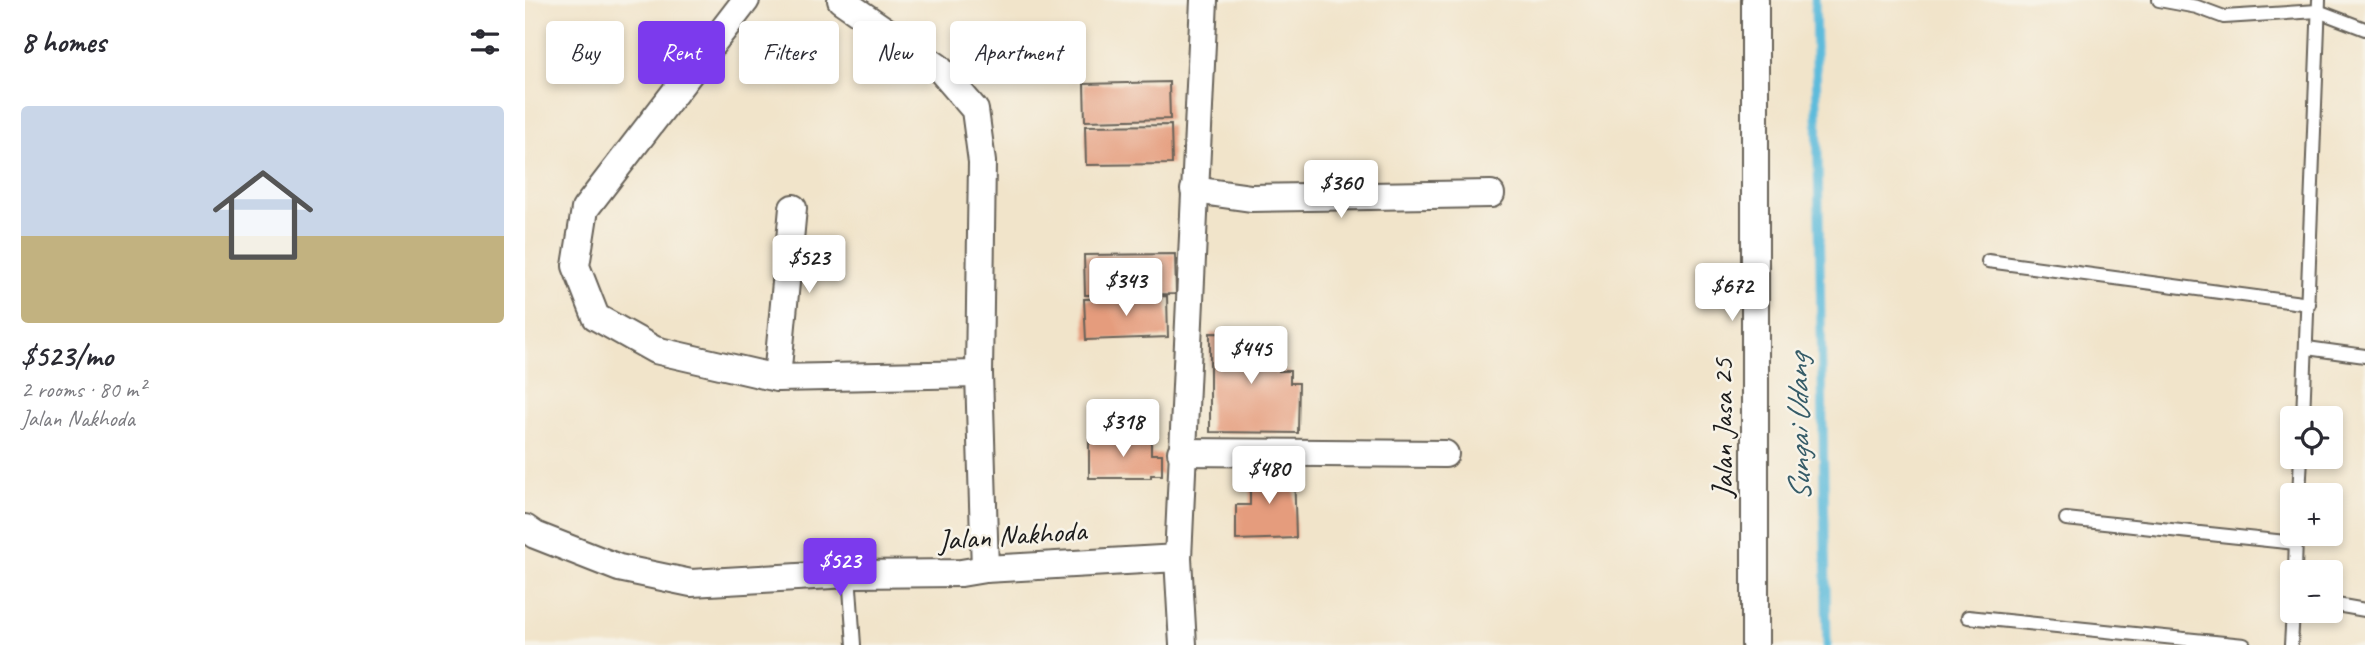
<!DOCTYPE html>
<meta charset="utf-8">
<style>
body{margin:0;font-family:Caveat,sans-serif;background:#f2f2f3;color:#2b2b33;height:100vh;display:flex;flex-direction:column;font-size:26px;white-space:nowrap}
*{box-sizing:border-box;margin:0}
p{font-size:23px;color:#7c7c81}
.icon{flex:none;width:38px;height:38px;fill:none;stroke:currentColor;stroke-width:2;stroke-linecap:round;stroke-linejoin:round}
.map{position:relative;flex:1;overflow:hidden}
.panel{display:flex;flex-direction:column;background:#fff;width:525px}
.panel>*{flex:none}
.hud{position:absolute;left:21px;top:21px;width:665px;height:63px;display:flex;gap:14px}
.buttons{position:absolute;left:1755px;top:406px;display:grid;gap:14px}
.buttons a{display:grid;place-items:center;width:63px;height:63px;border-radius:7px;background:#fff;box-shadow:0 4px 10px #0003;font-size:35px}
.price{position:absolute;translate:-50% -60px;padding:0 16px;border-radius:7px;background:#fff;color:#222;font-size:23px;line-height:46px;filter:drop-shadow(0 2px 4px #0008)}
.price::after{content:'';position:absolute;left:50%;top:42px;width:21px;height:16px;margin-left:-10px;background:inherit;clip-path:polygon(0 0,100% 0,50% 100%)}
.price.selected{background:#7c3aed;color:#fff}
ul{padding:0;list-style:none}
li{display:grid;align-content:center;gap:14px;height:371px;padding:0 21px}
li span{display:grid;place-items:center;height:217px;border-radius:7px;color:#555}
li>.icon{margin-inline-start:auto}
span .icon{width:126px;height:126px;fill:#fffc;stroke-width:1}
li b{font-size:30px}
h2{display:flex;justify-content:space-between;align-items:center;height:84px;padding:0 21px;font-size:30px}
.pill{padding:0 24px;border-radius:7px;background:#fff;box-shadow:0 4px 10px #0003;font-size:24px;line-height:63px}
.pill.selected{background:#7c3aed;color:#fff}
main{display:flex;flex:1;min-height:0}
.map>svg:first-child{display:block}
.lines{fill:none;stroke-linecap:round;stroke-linejoin:round}
.stream{stroke:#5dbbdb;stroke-width:9}
.building{fill:#e59c7d}
.lane-casing{stroke:#676259;stroke-width:16}
.street-casing{stroke:#676259;stroke-width:30}
.lane{stroke:#fff;stroke-width:12}
.street{stroke:#fff;stroke-width:26}
.labels{text-anchor:middle;stroke-width:5;stroke-linejoin:round;paint-order:stroke}
.street-label{font-size:30px;fill:#1c1c1c;stroke:#f7f3e8}
.water-label{font-size:32px;font-style:italic;fill:#365c68;stroke:#f7f3e8}
</style>
<main>
<section class="panel">
<h2>8 homes<svg class="icon" aria-label="filters" viewBox="0 0 24 24"><path d="M4 7h16M4 17h16"/><circle cx="9" cy="7" r="2"/><circle cx="15" cy="17" r="2"/></svg></h2>
<ul>
<li><span style="background:linear-gradient(#c9d6e8 60%,#c2b280 0)"><svg class="icon" aria-label="home" viewBox="0 0 24 24"><path d="M3 11l9-7 9 7M6 9v11h12V9"/></svg></span><div><b>$523/mo</b><p>2 rooms · 80 m²</p><p>Jalan Nakhoda</p></div></li>
</ul>
</section>
<div class="map">
<svg width="1840" height="645" viewBox="0 0 1840 645">
<rect width="100%" height="100%" fill="#f7f3e8"/>
<filter id="ink" filterUnits="userSpaceOnUse"><feTurbulence type="fractalNoise" baseFrequency=".0143" numOctaves="2"/><feDisplacementMap in="SourceGraphic" scale="14" xChannelSelector="R" yChannelSelector="G"/><feConvolveMatrix kernelMatrix="1 2 1 2 8 2 1 2 1" color-interpolation-filters="sRGB"/></filter>
<filter id="wash" filterUnits="userSpaceOnUse"><feTurbulence type="fractalNoise" baseFrequency=".00686" numOctaves="4" result="noise"/><feDisplacementMap in="SourceGraphic" scale="28" xChannelSelector="R" yChannelSelector="G"/><feGaussianBlur stdDeviation="1.57" result="paint"/><feColorMatrix in="noise" values="0 0 0 0 0 0 0 0 0 0 0 0 0 0 0 0 0 1.4 0 .05"/><feComposite in="paint" operator="in"/></filter>
<g filter="url(#wash)">
<rect width="100%" height="100%" fill="#f1e4ca"/>
<g class="lines">
<polyline class="stream" points="1290,0 1302,645"/>
</g>
<g id="blocks">
<g class="building">
<polygon points="644,82 645,119 560,121 559,84"/>
<polygon points="646,125 647,164 561,165 560,126"/>
<polygon points="650,254 651,294 560,295 559,255"/>
<polygon points="642,296 643,337 561,340 559,299"/>
<polygon points="685,333 754,334 754,371 765,371 765,383 774,383 773,433 685,432"/>
<polygon points="564,439 626,439 626,454 637,454 637,475 626,475 626,478 564,478"/>
<polygon points="769,468 771,538 711,540 711,505 725,505 725,469"/>
</g>
</g>
</g>
<g filter="url(#ink)">
<use href="#blocks" fill-opacity="0" stroke="#676259" stroke-width="2"/>
<g class="lines">
<defs>
<g id="lane">
<polyline points="1634,0 1672,7 1699,17 1793,11 1840,29"/>
<polyline points="1463,261 1784,304"/>
<polyline points="1782,348 1840,356"/>
<polyline points="1778,418 1794,0"/>
<polyline points="1774,495 1776,457"/>
<polyline points="1541,519 1771,543"/>
<polyline points="1770,572 1771,534"/>
<polyline points="324,574 329,645"/>
<polyline points="1806,604 1840,610"/>
<polyline points="1443,617 1719,645"/>
<polyline points="1766,645 1768,611"/>
</g>
<g id="street">
<polyline points="221,0 60,209 51,266 71,317 130,350 252,378 454,374"/>
<polyline points="316,0 413,67 450,110 457,162 454,374 460,569"/>
<polyline points="1230,0 1230,645"/>
<polyline points="669,190 726,198 966,194"/>
<polyline points="252,378 268,208"/>
<polyline points="656,452 920,454"/>
<polyline points="0,528 10,535 94,568 166,583 324,574 436,573 460,569 653,558"/>
<polyline points="658,645 653,558 679,0"/>
</g>
</defs>
<use href="#lane" class="lane-casing"/>
<use href="#street" class="street-casing"/>
<use href="#lane" class="lane"/>
<use href="#street" class="street"/>
</g>
</g>
<g class="labels">
<g class="street-label">
<text transform="translate(1197 428) rotate(-90)" y="10">Jalan Jasa 25</text>
<text transform="translate(487 535) rotate(-4)" y="10">Jalan Nakhoda</text>
</g>
<g class="water-label">
<text transform="translate(1273 428) rotate(-91)" y="11">Sungai Udang</text>
</g>
</g>
</svg>
<div class="buttons">
<a><svg class="icon" aria-label="locate" viewBox="0 0 24 24"><circle cx="12" cy="12" r="6"/><path d="M12 2v4M12 18v4M2 12h4M18 12h4"/></svg></a>
<a>+</a>
<a>−</a>
</div>
<b class="price" style="left:816px;top:220px">$360</b>
<b class="price" style="left:284px;top:295px">$523</b>
<b class="price" style="left:601px;top:318px">$343</b>
<b class="price" style="left:1207px;top:323px">$672</b>
<b class="price" style="left:726px;top:386px">$445</b>
<b class="price" style="left:598px;top:459px">$318</b>
<b class="price" style="left:744px;top:506px">$480</b>
<b class="price selected" style="left:315px;top:598px">$523</b>
<div class="hud">
<a class="pill">Buy</a>
<a class="pill selected">Rent</a>
<a class="pill">Filters</a>
<a class="pill">New</a>
<a class="pill">Apartment</a>
</div>
</div>
</main>
